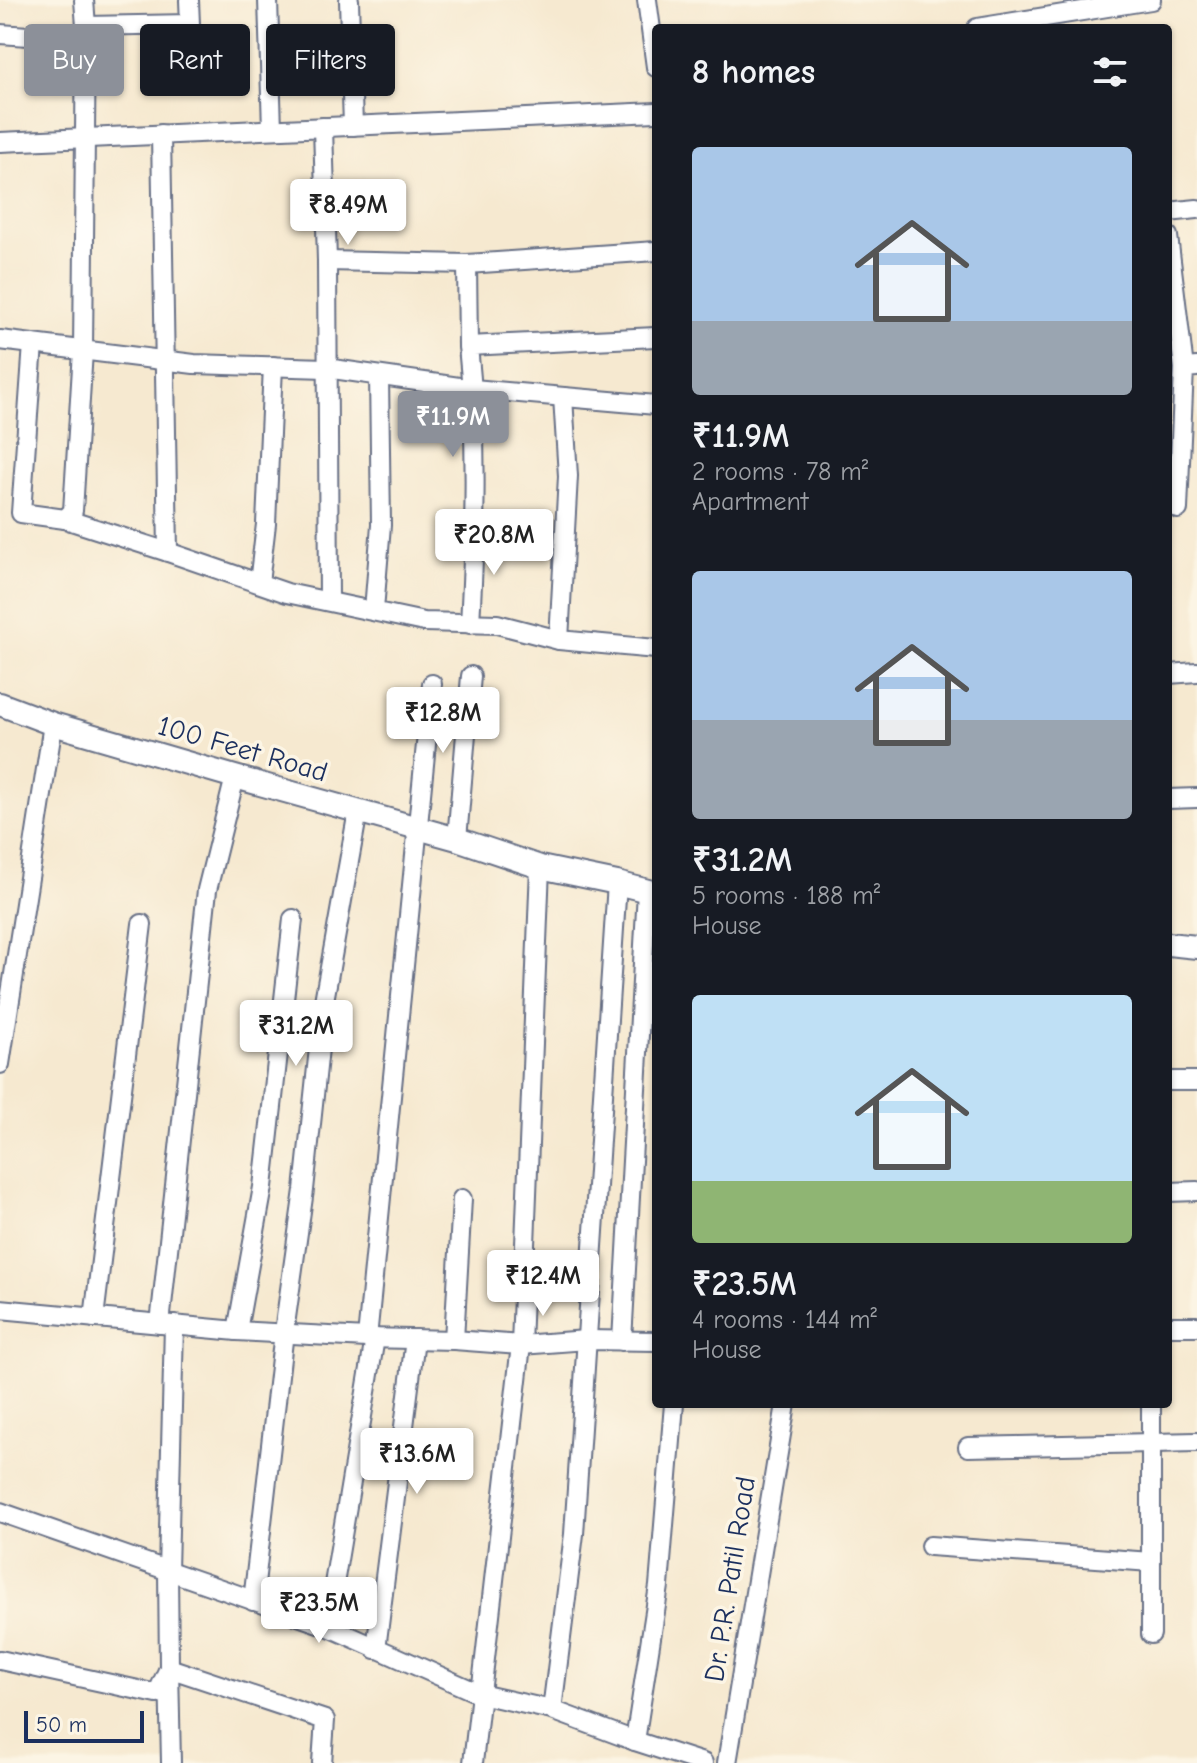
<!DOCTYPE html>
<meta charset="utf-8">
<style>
body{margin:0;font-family:"Comic Neue",sans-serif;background:#20242c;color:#f1f3f6;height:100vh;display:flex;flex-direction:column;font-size:30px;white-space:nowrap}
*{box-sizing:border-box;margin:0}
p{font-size:26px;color:#9ea1a6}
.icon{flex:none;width:44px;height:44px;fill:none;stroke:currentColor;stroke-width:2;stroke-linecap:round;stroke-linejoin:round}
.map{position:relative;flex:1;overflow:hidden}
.side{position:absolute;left:652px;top:24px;width:520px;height:1384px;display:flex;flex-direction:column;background:#171b24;border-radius:8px;box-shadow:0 2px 6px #0004}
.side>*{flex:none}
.banner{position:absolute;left:24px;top:24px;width:508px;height:72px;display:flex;gap:16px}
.scale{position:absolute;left:24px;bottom:20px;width:120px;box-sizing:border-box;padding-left:8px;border:4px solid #1b2f5e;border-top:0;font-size:22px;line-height:28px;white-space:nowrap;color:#1b2f5e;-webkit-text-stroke:6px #fcf5e5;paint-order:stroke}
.price{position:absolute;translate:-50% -68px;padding:0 18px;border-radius:8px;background:#fff;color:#222;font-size:26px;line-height:52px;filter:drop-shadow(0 2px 4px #0008)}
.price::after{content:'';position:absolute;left:50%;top:48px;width:24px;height:18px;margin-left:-12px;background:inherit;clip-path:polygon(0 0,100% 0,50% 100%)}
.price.on{background:#8c9099;color:#fff}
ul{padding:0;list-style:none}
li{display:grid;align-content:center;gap:16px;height:424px;padding:0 40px}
li span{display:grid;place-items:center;height:248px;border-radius:8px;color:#555}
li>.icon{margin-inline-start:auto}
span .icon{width:144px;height:144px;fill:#fffc;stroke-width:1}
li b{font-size:34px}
h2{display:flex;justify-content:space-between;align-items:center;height:96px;padding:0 40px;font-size:34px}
.pill{padding:0 28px;border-radius:8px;background:#171b24;box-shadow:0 2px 6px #0004;font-size:28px;line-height:72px}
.pill.on{background:#8c9099;color:#fff}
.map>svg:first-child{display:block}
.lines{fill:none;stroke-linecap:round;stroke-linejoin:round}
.minor-casing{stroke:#687086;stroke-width:22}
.major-casing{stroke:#687086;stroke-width:26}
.minor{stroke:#fff;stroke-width:18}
.major{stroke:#fff;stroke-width:22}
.labels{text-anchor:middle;stroke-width:7;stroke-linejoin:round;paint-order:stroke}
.street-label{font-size:28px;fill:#1b2f5e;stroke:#fcf5e5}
</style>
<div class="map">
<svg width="1197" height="1763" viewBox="0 0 1197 1763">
<rect width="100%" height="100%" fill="#fcf5e5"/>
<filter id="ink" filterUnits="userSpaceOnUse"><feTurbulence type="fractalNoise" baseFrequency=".0125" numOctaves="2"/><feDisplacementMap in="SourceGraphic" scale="16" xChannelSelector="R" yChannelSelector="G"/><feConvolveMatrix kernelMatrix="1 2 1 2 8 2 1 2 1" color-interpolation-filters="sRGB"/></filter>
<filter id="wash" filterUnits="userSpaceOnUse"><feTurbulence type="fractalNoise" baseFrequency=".006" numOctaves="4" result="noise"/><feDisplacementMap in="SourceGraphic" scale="32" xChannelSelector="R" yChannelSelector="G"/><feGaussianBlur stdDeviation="1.8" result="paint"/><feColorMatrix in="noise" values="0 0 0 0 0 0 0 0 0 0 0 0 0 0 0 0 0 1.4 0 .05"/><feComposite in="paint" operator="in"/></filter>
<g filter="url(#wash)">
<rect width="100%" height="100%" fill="#f6e9d0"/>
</g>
<g filter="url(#ink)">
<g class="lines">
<defs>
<g id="minor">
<polyline points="268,0 272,129"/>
<polyline points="349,0 353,126"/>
<polyline points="647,0 656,67"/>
<polyline points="86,26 190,24 189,0"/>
<polyline points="977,28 1151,0"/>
<polyline points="0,34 86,40"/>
<polyline points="323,127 327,261 329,601"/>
<polyline points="161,134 168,552"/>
<polyline points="0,142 656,112"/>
<polyline points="1168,212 1197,209"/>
<polyline points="1168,236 1184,368"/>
<polyline points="327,261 467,264 656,251"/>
<polyline points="467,264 468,346"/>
<polyline points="0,340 194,364 326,368 473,389 656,405"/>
<polyline points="33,344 21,513 65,519 73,511 83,351 86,26 84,0"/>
<polyline points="1178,509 1184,368 1197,367"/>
<polyline points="65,519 168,552 287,593 424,622 497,624 559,640 656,649"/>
<polyline points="259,583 266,524 273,366"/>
<polyline points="374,610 381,525 379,376"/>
<path d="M470,624c5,-93 8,-186 -2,-278l188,-9"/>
<polyline points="559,640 568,476 563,397"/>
<polyline points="1168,674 1197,672"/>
<polyline points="1168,799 1197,798"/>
<polyline points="457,839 471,676"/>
<polyline points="0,1064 53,724"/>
<polyline points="1168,1081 1197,1081"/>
<polyline points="1168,1192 1197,1191"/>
<polyline points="0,1309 237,1331 367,1338 454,1340 521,1345 586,1340 656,1341"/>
<polyline points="94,1318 142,924"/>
<polyline points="160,1324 207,890 235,777"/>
<polyline points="1168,1326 1197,1326"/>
<polyline points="237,1331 263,1187 293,919"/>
<polyline points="367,1338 432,684"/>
<polyline points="454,1340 462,1199"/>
<polyline points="622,1341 647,891"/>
<polyline points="968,1447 1197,1442"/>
<polyline points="0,1512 327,1626 480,1694 552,1710 635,1741 703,1763"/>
<polyline points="930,1546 1151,1562"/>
<polyline points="253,1601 284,1332 304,1190 324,1001 358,811"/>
<polyline points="327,1626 375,1338"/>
<polyline points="1151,1634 1151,1404"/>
<polyline points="376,1649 415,1339"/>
<polyline points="0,1660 157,1694 169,1668 168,1571 174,1325"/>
<polyline points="552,1710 574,1534 617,883"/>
<polyline points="635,1741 659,1586 674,1404"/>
<polyline points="171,1763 169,1668 325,1720 322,1763"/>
<polyline points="473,1763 521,1345 540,867"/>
<polyline points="727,1763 786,1404"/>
</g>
<g id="major">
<polyline points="0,704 53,724 235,777 457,839 540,867 617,883 656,893"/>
<polyline points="1168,944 1197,947"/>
</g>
</defs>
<use href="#minor" class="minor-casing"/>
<use href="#major" class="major-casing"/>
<use href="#minor" class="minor"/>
<use href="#major" class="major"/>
</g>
</g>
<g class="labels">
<g class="street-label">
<text transform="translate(243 748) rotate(16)" y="10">100 Feet Road</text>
<text transform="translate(729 1579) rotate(-81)" y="10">Dr. P.R. Patil Road</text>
</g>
</g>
</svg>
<div class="scale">50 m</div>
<b class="price" style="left:348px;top:247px">₹8.49M</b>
<b class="price on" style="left:453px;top:459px">₹11.9M</b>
<b class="price" style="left:494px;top:577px">₹20.8M</b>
<b class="price" style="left:443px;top:755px">₹12.8M</b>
<b class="price" style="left:296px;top:1068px">₹31.2M</b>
<b class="price" style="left:543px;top:1318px">₹12.4M</b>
<b class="price" style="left:417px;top:1496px">₹13.6M</b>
<b class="price" style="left:319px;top:1645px">₹23.5M</b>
<div class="banner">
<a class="pill on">Buy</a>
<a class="pill">Rent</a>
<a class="pill">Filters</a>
</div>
<section class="side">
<h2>8 homes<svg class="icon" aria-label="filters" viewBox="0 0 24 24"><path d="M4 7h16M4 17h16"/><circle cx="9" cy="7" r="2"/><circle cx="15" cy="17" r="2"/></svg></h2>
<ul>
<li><span style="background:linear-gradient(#a9c7e8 70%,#9aa5b1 0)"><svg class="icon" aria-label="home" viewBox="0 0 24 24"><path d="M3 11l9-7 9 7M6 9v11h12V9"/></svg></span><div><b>₹11.9M</b><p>2 rooms · 78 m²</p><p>Apartment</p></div></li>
<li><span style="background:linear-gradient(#a9c7e8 60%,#9aa5b1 0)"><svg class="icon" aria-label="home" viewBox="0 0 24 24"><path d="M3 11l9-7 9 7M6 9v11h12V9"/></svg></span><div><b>₹31.2M</b><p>5 rooms · 188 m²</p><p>House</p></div></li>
<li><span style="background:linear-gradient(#bfe0f5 75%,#8fb573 0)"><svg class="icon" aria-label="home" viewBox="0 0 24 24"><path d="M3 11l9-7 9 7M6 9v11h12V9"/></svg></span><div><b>₹23.5M</b><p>4 rooms · 144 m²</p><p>House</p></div></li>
</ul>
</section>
</div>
